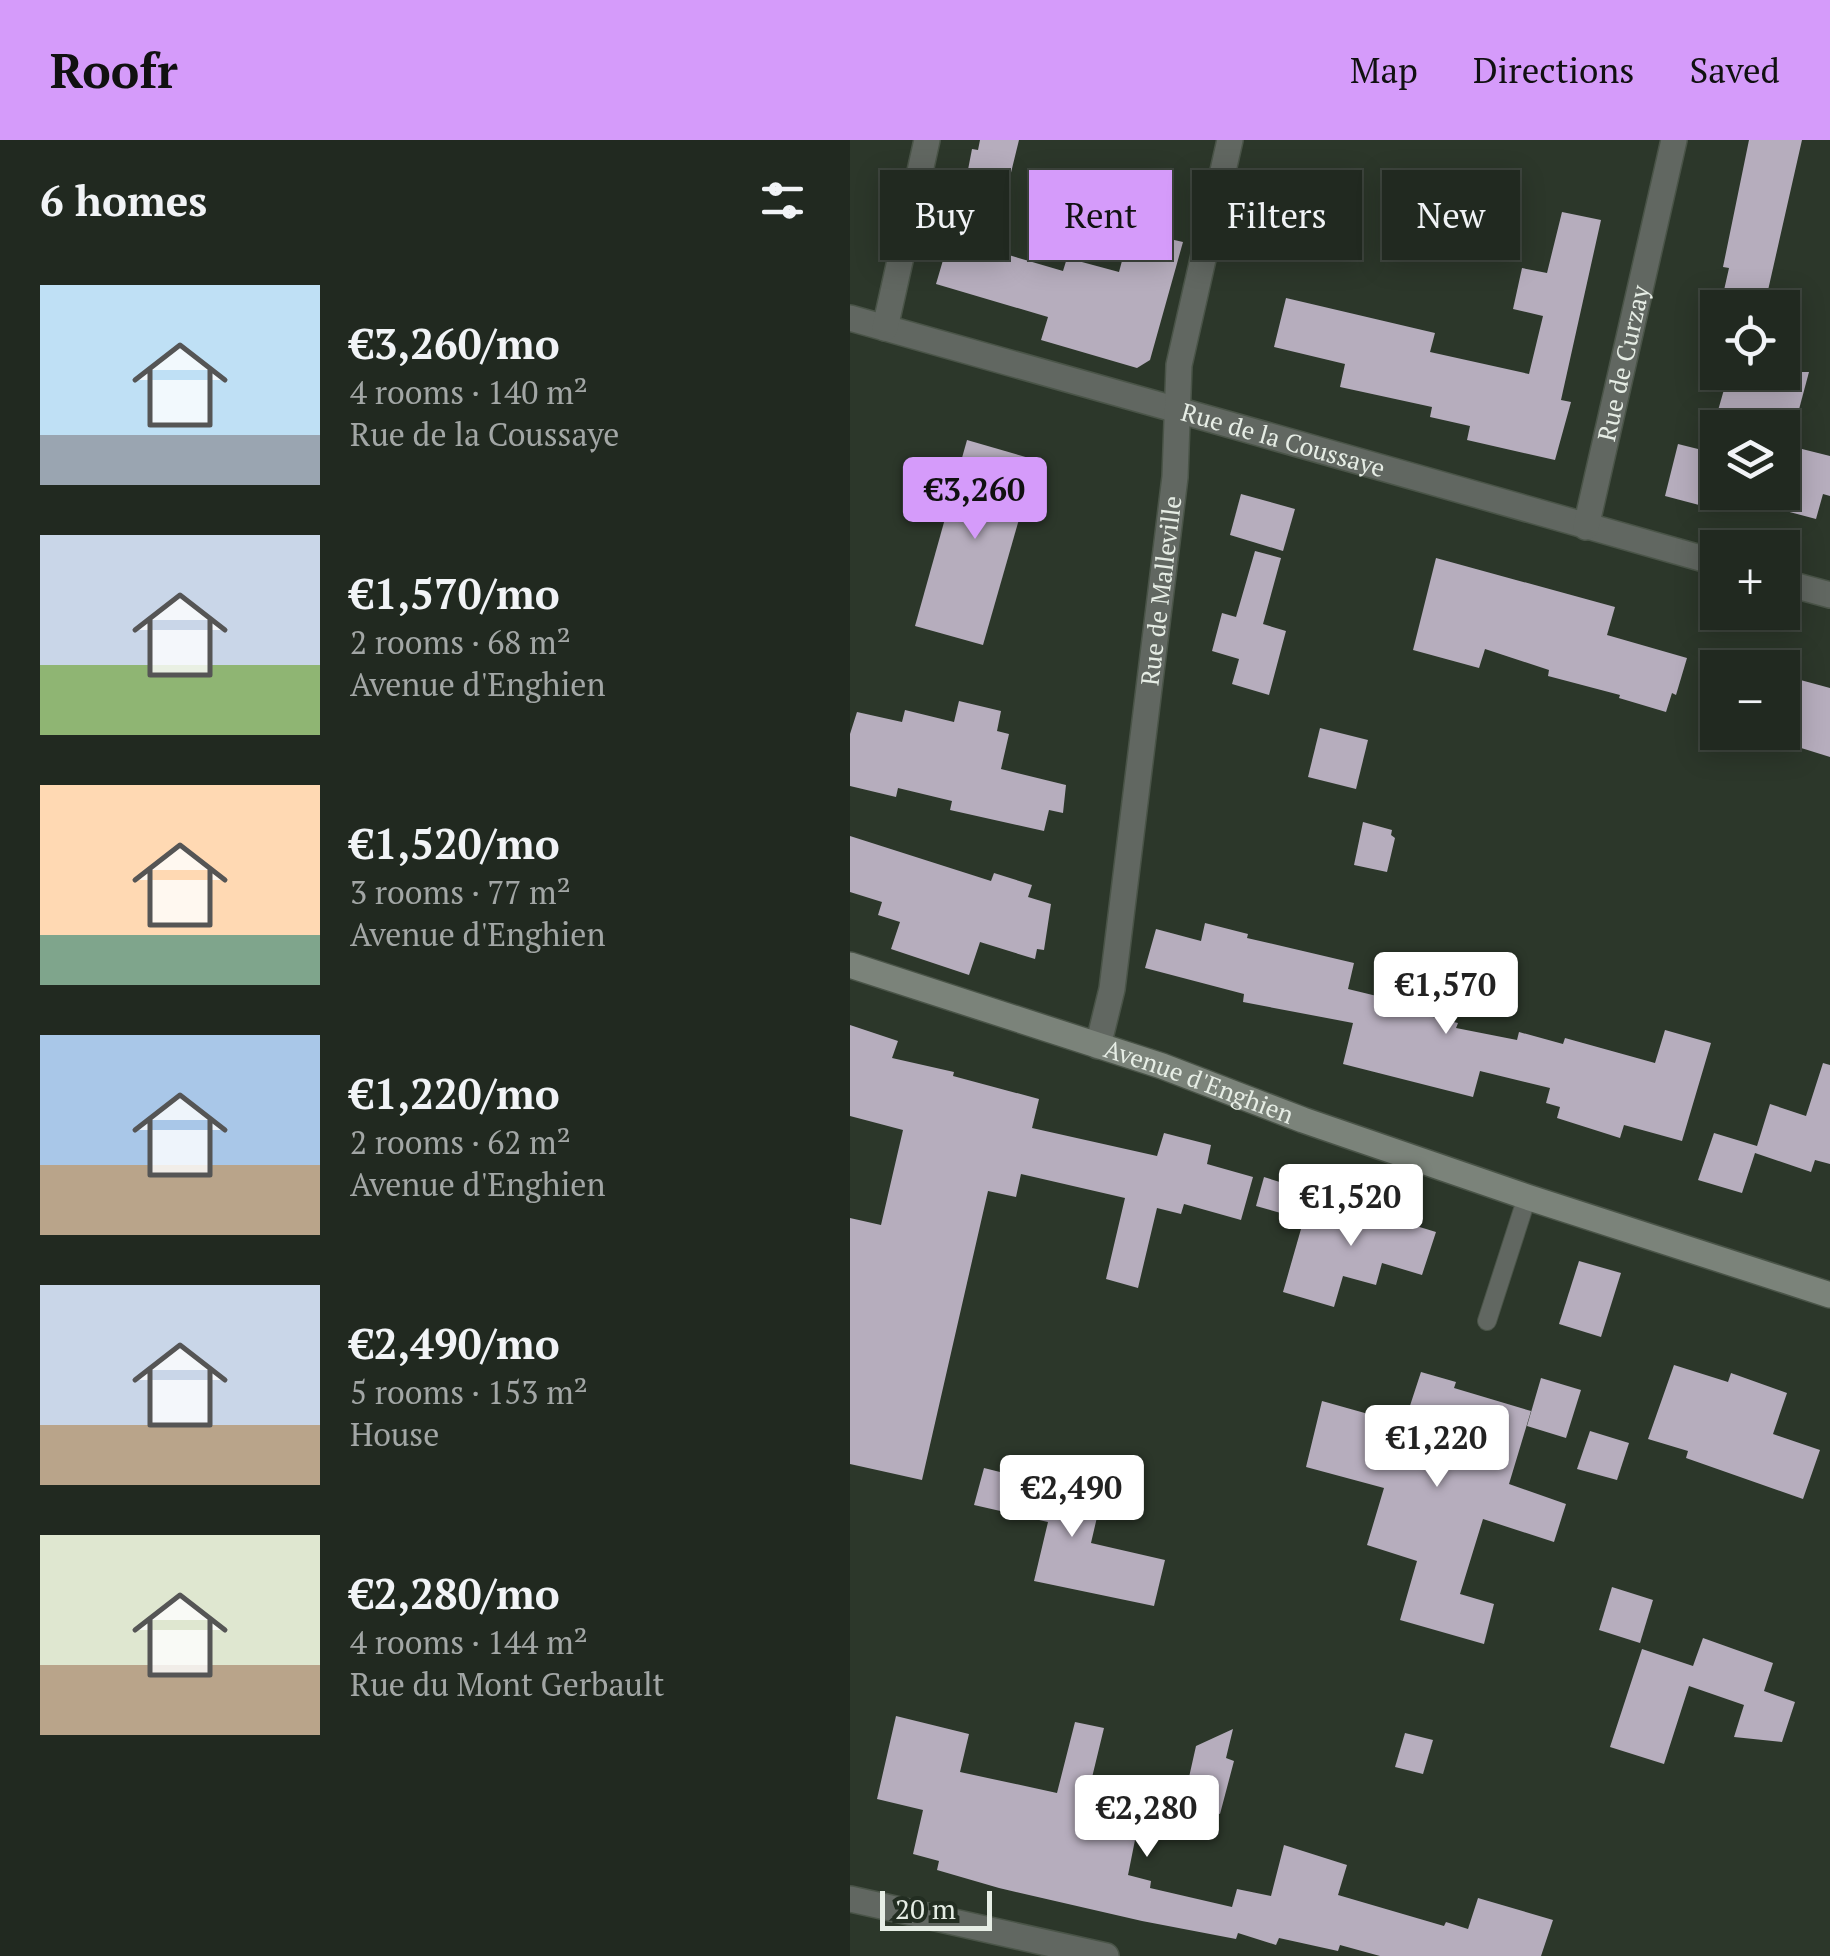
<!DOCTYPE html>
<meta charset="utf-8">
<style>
body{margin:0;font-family:"PT Serif",serif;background:#293129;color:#f1f3f6;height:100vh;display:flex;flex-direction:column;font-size:38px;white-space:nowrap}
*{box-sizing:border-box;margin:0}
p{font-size:32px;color:#a2a6a5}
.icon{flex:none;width:55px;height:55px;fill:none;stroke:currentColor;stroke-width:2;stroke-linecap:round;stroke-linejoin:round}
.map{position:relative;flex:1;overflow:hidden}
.panel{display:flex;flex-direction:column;background:#212920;width:850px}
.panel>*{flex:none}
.top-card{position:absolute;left:30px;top:30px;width:800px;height:90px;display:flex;gap:20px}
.fabs{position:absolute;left:850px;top:150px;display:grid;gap:20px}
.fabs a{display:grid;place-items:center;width:100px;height:100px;border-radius:0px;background:#212920;box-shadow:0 5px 25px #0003,0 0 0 2px #3e453e;font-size:50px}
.scale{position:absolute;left:30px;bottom:25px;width:112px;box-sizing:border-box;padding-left:10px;border:5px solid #e6ede5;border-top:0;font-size:28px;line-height:35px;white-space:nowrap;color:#e6ede5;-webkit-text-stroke:8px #222d21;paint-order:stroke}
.price{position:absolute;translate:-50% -85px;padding:0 22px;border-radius:10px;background:#fff;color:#222;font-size:32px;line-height:65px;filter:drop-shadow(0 2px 5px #0008)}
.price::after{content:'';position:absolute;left:50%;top:60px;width:30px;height:22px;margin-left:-15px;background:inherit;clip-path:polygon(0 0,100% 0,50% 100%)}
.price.active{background:#d59bfa;color:#111}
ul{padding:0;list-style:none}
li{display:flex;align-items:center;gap:30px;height:250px;padding:0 40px}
li span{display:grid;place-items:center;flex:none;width:280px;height:200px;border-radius:0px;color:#555}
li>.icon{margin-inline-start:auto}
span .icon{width:120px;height:120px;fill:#fffc;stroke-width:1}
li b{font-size:42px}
h2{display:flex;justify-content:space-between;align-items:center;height:120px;padding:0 40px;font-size:42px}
.chip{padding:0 35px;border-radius:0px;background:#212920;box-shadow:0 5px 25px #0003,0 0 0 2px #3e453e;font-size:35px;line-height:90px}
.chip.active{background:#d59bfa;color:#111}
header{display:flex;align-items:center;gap:60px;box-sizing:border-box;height:140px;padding:0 50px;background:#d59bfa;color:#111}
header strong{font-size:48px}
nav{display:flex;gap:55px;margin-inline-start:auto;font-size:35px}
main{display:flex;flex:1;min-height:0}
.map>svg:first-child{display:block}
.building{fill:#b6adbd}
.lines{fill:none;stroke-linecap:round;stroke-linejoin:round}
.service-casing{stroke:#4a5448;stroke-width:20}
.minor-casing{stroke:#4a5448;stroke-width:28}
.secondary-casing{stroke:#4a5448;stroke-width:28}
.service{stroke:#616761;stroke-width:18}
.minor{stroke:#616761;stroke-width:25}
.secondary{stroke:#7b837a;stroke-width:25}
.labels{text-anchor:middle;stroke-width:10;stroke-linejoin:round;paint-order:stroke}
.street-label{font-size:25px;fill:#e6ede5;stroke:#222d21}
</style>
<header>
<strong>Roofr</strong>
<nav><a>Map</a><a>Directions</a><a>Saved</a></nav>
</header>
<main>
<section class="panel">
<h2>6 homes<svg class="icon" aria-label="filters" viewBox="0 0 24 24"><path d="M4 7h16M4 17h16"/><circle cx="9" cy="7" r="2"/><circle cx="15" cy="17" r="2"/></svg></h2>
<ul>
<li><span style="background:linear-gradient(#bfe0f5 75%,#9aa5b1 0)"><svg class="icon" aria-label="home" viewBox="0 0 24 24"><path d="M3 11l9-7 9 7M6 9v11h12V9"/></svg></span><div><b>€3,260/mo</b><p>4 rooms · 140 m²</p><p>Rue de la Coussaye</p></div></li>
<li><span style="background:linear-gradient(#c9d6e8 65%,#8fb573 0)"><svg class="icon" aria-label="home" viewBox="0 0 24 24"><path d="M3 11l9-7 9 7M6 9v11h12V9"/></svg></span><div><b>€1,570/mo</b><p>2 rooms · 68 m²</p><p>Avenue d'Enghien</p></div></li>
<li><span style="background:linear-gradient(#ffd9b3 75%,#7fa58c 0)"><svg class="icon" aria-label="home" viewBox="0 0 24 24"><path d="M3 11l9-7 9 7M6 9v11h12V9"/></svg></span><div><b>€1,520/mo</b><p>3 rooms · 77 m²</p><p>Avenue d'Enghien</p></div></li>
<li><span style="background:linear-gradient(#a9c7e8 65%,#b9a48a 0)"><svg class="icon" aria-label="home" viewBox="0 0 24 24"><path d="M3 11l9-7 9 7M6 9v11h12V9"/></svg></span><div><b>€1,220/mo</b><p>2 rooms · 62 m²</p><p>Avenue d'Enghien</p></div></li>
<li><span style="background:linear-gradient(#c9d6e8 70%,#b9a48a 0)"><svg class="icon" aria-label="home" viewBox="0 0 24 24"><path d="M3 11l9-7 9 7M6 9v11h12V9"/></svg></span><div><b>€2,490/mo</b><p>5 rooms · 153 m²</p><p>House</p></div></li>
<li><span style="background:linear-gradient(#dfe7d0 65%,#b9a48a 0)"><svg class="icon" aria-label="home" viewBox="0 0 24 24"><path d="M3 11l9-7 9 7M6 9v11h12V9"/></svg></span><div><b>€2,280/mo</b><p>4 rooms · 144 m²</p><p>Rue du Mont Gerbault</p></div></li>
</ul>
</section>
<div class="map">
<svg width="980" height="1816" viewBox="0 0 980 1816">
<rect width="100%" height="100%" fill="#2c372a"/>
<g class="building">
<polygon points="130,0 169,0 157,49 116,40 122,9 128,10"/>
<polygon points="899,0 952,0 914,168 870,168 879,128 873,127"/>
<polygon points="712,72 751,80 711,260 721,262 705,320 617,300 620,286 580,277 582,267 490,247 495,224 424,207 436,158 585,193 580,212 679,234 693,176 663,169 672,128 697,133"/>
<polygon points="285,91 333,102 300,220 287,228 191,200 198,177 86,144 96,110 114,114 118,103 213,131 217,118 269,132 276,106 281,107"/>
<polygon points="879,232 959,232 944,288 863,288"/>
<polygon points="117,300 186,320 133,505 65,486"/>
<polygon points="828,304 868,314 868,370 815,356"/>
<polygon points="932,304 980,316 980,356 973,354 966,379 932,370"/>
<polygon points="391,354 445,369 433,411 380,395"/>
<polygon points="405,411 431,418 413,484 436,491 419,555 382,544 389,519 362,511 372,473 386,477"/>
<polygon points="586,418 765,467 757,495 837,518 826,555 822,553 816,572 769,558 770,555 698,536 699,530 635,509 629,528 563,510"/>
<polygon points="932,535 980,548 980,617 932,602"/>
<polygon points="109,561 151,571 147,591 159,594 151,629 216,645 213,673 199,670 194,691 100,670 102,661 48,648 46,657 0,646 0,594 7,572 52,582 55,570 104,582"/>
<polygon points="470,588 518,600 506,649 458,637"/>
<polygon points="513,682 542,690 541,695 545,698 537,732 504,725"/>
<polygon points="0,696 141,741 144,733 182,745 178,757 201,764 194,810 187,809 185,819 130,802 119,835 41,809 50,782 28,775 32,762 0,752"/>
<polygon points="355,783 398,794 397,798 504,823 498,849 572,867 570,874 608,883 606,888 667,900 669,892 713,904 715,898 805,923 815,890 861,903 832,1001 774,985 770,998 707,978 710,967 696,963 700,948 630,931 623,957 493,924 503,883 393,862 394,854 295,828 306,789 351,801"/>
<polygon points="0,885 48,901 42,918 104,932 103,936 189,959 182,988 307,1016 314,993 361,1005 357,1024 403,1037 391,1080 334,1064 331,1074 307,1068 288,1148 256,1139 275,1058 171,1034 166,1057 138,1051 72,1340 0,1324 0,1078 31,1085 53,990 0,976"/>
<polygon points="973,923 980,925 980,1024 965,1020 961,1032 905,1013 892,1053 848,1040 864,993 907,1006 920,964 956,976"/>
<polygon points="414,1037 446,1047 438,1075 406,1066"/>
<polygon points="461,1054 586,1092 572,1135 532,1123 526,1145 493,1136 484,1167 433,1152"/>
<polygon points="729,1121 771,1133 751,1197 709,1184"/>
<polygon points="824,1225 878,1242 881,1233 937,1253 923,1294 970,1310 953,1359 836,1318 838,1311 798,1299"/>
<polygon points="571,1232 606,1242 604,1248 681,1271 659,1344 716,1364 704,1402 633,1379 610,1454 644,1464 634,1504 550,1480 567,1421 517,1405 534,1348 456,1327 472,1261 554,1284"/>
<polygon points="691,1238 731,1250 716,1298 677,1286"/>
<polygon points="740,1291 779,1303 767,1340 727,1329"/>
<polygon points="134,1328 194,1343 202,1346 200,1350 251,1360 241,1403 315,1420 304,1466 184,1441 198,1382 124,1365"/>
<polygon points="762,1447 803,1460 790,1503 749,1490"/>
<polygon points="853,1498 923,1523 914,1551 945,1562 932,1602 884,1597 894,1565 839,1546 814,1624 760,1607 792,1509 843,1526"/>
<polygon points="46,1576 119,1594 110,1632 207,1653 225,1582 254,1588 238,1654 259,1659 256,1677 288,1685 278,1735 301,1741 300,1748 382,1767 387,1749 421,1756 434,1705 497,1725 488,1755 594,1786 596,1782 618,1789 628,1758 703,1780 691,1816 530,1816 490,1805 488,1811 429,1798 426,1805 388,1793 386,1799 292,1781 149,1748 87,1730 89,1721 63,1714 73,1670 27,1659"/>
<polygon points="383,1589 376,1618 384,1621 370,1674 333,1664 346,1606"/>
<polygon points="555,1593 583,1600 573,1634 545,1627"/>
</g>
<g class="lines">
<defs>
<polyline id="service" points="637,1181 677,1057"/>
<g id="minor">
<path id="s1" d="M0,178c290,80 578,164 868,245"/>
<polyline points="35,188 77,0"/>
<path id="s2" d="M736,387l88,-387"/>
<polyline points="932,442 980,455"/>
<path id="s3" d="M248,906l14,-57 63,-512 4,-112 51,-225"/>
<polyline points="0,1759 256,1816"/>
</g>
<g id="secondary">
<path id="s4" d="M0,825l312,101 141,54 224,77 303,98"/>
</g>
</defs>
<use href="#service" class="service-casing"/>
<use href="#minor" class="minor-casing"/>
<use href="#secondary" class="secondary-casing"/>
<use href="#service" class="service"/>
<use href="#minor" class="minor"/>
<use href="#secondary" class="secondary"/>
</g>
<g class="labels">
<g class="street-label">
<text dy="9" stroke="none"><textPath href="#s2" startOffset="168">Rue de Curzay</textPath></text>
<text dy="9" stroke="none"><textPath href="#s1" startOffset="450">Rue de la Coussaye</textPath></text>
<text dy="9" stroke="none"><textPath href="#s3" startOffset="460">Rue de Malleville</textPath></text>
<text dy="9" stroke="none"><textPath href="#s4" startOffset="368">Avenue d'Enghien</textPath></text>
</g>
</g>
</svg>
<div class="fabs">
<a><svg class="icon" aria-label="locate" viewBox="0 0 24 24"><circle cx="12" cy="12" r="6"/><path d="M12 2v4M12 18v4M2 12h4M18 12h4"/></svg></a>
<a><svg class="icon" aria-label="layers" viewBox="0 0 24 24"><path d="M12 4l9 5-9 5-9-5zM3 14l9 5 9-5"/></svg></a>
<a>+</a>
<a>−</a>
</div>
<div class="scale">20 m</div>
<b class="price active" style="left:125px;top:402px">€3,260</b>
<b class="price" style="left:596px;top:897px">€1,570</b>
<b class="price" style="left:501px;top:1109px">€1,520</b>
<b class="price" style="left:587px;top:1350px">€1,220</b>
<b class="price" style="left:222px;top:1400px">€2,490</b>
<b class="price" style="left:297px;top:1720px">€2,280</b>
<div class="top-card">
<a class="chip">Buy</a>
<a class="chip active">Rent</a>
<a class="chip">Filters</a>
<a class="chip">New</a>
</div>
</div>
</main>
